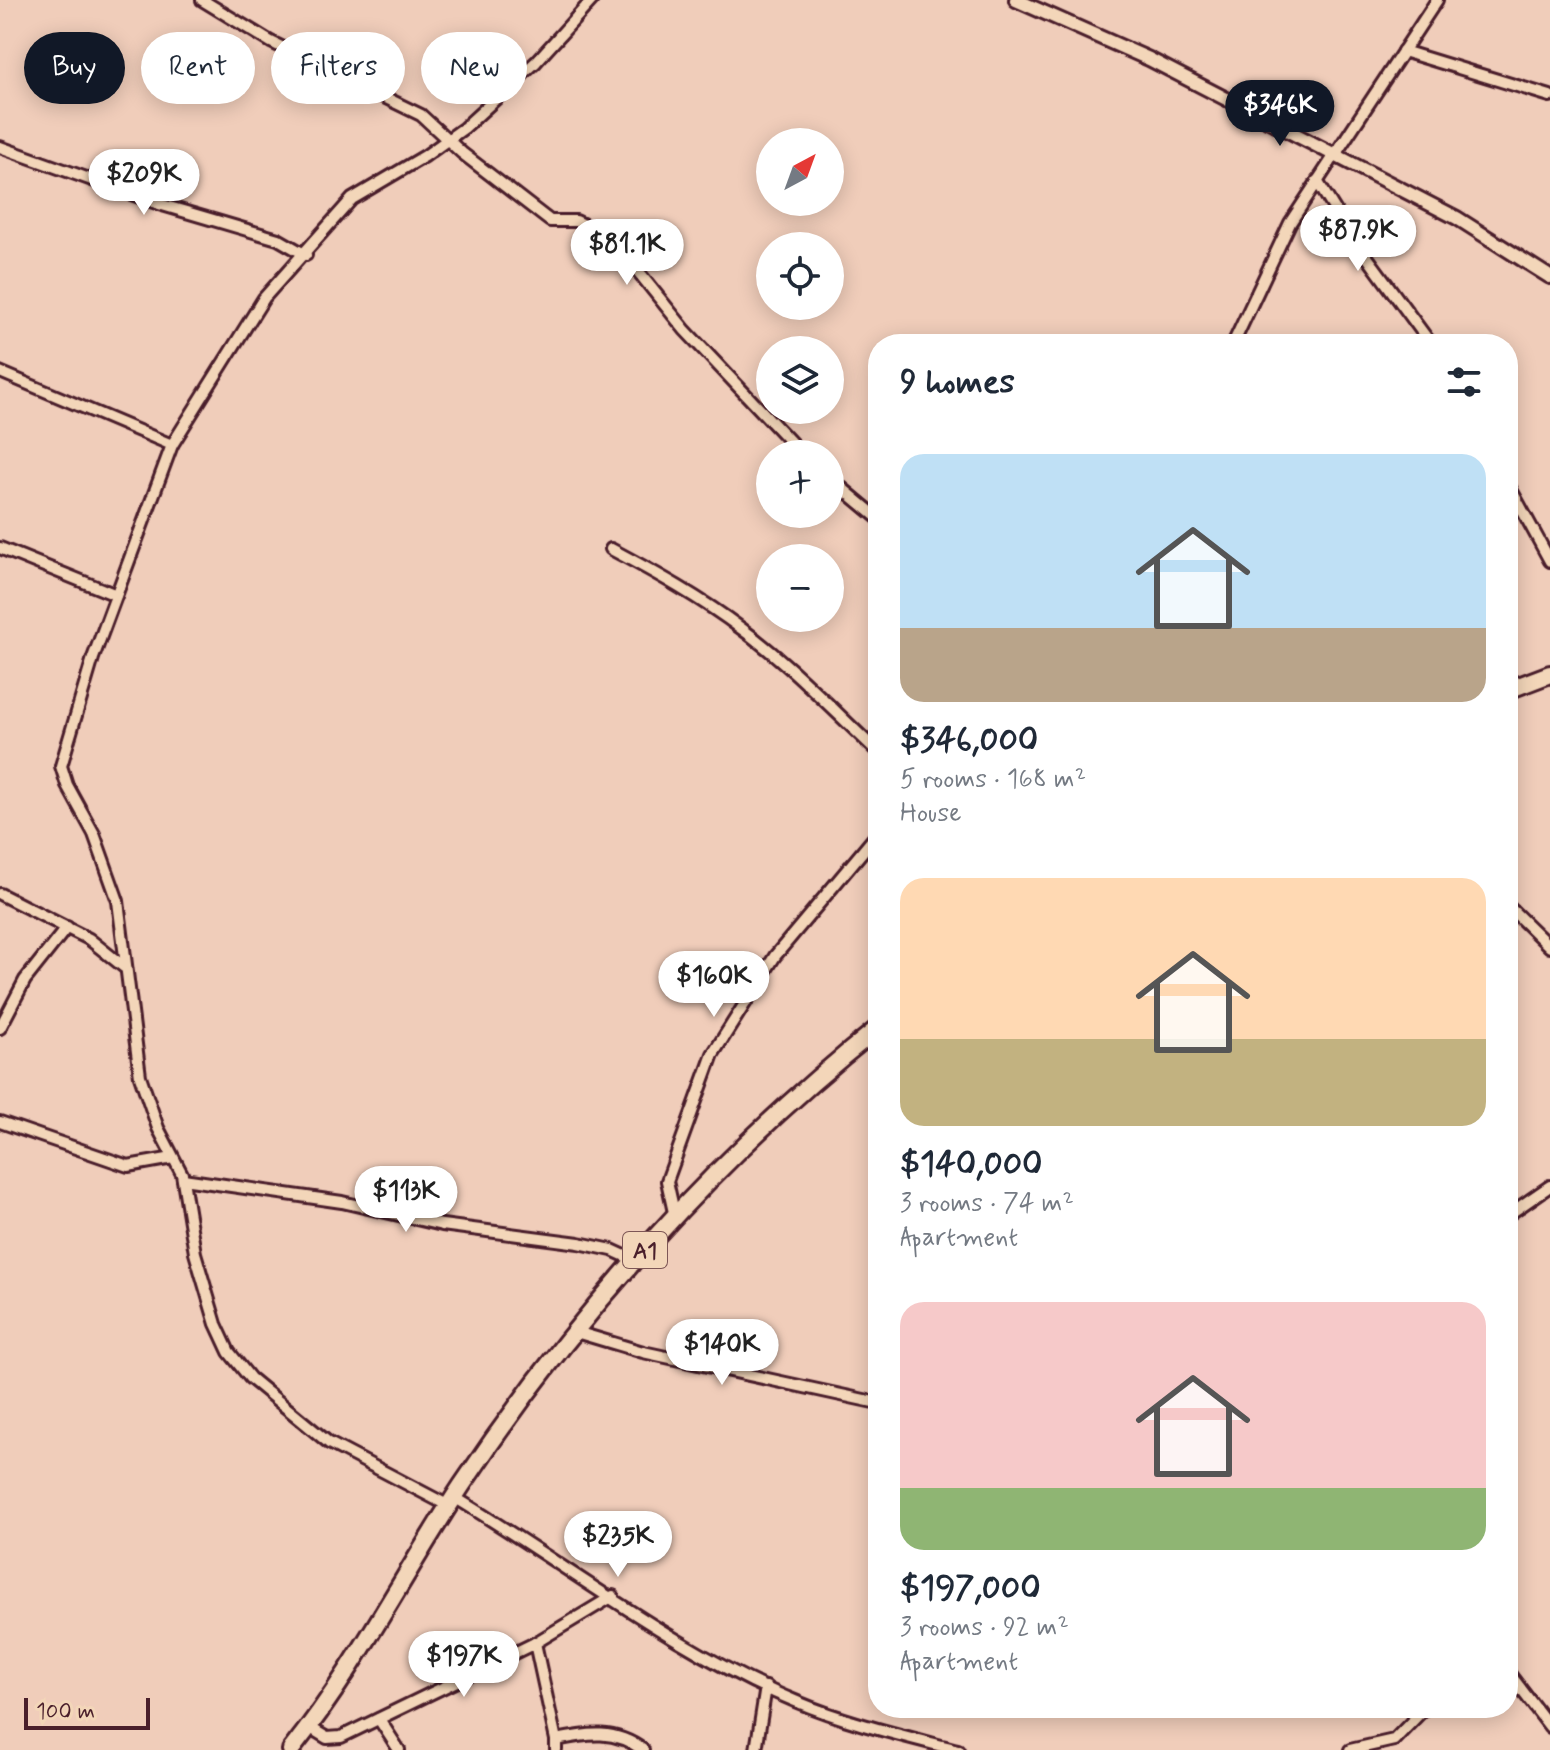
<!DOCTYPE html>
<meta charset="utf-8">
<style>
body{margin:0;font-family:Mynerve,sans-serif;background:#f6f6f7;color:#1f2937;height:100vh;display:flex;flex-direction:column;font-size:30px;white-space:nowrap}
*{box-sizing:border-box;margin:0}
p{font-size:26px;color:#747a83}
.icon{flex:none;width:44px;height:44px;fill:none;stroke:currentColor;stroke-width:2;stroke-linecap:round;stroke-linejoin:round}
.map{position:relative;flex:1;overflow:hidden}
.side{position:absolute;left:868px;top:334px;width:650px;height:1384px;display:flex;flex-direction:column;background:#fff;border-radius:32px;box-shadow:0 4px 20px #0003}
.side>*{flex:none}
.hud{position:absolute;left:24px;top:32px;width:724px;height:72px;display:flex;gap:16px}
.needle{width:52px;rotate:41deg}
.buttons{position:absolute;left:756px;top:128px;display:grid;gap:16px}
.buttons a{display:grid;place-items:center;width:88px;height:88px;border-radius:50%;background:#fff;box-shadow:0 4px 20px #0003;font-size:40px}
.scale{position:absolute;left:24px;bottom:20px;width:126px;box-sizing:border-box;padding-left:8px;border:4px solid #4a1f2b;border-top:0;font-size:22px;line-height:28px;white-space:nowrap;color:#4a1f2b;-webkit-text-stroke:6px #f3d6b9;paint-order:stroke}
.price{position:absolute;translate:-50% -68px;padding:0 18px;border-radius:28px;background:#fff;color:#222;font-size:26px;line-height:52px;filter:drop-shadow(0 2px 4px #0008)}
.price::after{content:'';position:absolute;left:50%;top:48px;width:24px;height:18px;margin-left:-12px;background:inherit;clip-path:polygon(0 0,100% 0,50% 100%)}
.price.current{background:#111827;color:#fff}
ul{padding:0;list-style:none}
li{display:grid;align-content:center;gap:16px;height:424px;padding:0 32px}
li span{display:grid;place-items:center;height:248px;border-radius:24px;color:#555}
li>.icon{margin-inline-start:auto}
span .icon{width:144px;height:144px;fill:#fffc;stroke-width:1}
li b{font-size:34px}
h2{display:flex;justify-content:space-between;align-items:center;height:96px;padding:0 32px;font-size:34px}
.pill{padding:0 28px;border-radius:36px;background:#fff;box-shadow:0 4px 20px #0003;font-size:28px;line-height:72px}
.pill.current{background:#111827;color:#fff}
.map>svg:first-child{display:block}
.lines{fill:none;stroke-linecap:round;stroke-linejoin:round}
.minor-casing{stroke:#4a1f2b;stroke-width:16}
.tertiary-casing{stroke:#4a1f2b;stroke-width:18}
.trunk-casing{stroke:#4a1f2b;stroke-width:22}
.minor{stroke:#f3d6b9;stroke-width:10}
.tertiary{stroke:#f3d6b9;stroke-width:12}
.trunk{stroke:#f3d6b9;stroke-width:16}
.labels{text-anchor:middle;stroke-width:6;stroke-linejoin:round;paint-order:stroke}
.shield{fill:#f3d6b9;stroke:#7d5656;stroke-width:2}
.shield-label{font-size:22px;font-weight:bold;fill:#4a1f2b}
</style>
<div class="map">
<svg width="1550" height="1750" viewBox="0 0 1550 1750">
<rect width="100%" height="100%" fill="#f0cdba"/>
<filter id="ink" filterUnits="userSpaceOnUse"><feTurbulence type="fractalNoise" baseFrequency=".0125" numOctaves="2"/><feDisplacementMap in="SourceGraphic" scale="16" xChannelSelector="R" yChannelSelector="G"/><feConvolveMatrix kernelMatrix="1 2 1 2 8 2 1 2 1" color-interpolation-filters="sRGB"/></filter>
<g filter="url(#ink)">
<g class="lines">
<defs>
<g id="minor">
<polyline points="202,0 271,42 421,115 462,153 550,221 576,221 601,233 628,259 685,330 802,454"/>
<polyline points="1403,51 1550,96"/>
<polyline points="0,147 159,204 278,239 306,255"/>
<polyline points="1317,181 1348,231 1431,344"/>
<polyline points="1233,344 1290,223 1437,0"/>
<polyline points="0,372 172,445"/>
<polyline points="830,478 878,518"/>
<polyline points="1508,484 1550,561"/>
<polyline points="0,548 116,595"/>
<path d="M611,549c45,24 90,49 131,80 49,36 91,81 136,123"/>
<polyline points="0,894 89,939 124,967"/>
<polyline points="1508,906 1550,947"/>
<polyline points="0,1028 25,980 67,927"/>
<polyline points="0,1122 128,1166 173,1158"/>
<polyline points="183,1179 342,1202 442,1225 579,1243 612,1250 636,1261"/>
<polyline points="1508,1215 1550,1186"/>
<polyline points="675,1217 667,1181 713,1054 775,956 878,833"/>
<polyline points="576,1332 643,1352 878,1403"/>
<path d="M454,1497c110,66 223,155 341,204 52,22 109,35 163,49"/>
<polyline points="449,1506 329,1443 250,1378 229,1352 216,1324 195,1253 182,1174 158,1128 140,1076 118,901 94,834 67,785 61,766 93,658 172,445 264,298 352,199 425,156 464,128 536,62 592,0"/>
<polyline points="535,1643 556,1740"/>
<polyline points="1508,1672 1550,1727"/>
<polyline points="379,1719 399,1750"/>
<polyline points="309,1727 327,1738 341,1737 535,1643 613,1596"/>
<path d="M556,1750v-10c33,-7 59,-11 87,10"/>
<polyline points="756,1750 766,1687"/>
<polyline points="1350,1750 1394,1740 1425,1708"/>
</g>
<polyline id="tertiary" points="1016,0 1149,59 1457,218 1550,277"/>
<g id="trunk">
<polyline points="1508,690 1550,674"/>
<path d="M291,1750c66,-83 113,-177 171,-265 114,-171 255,-329 416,-457"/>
</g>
</defs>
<use href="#minor" class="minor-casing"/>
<use href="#tertiary" class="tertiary-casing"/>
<use href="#trunk" class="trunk-casing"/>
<use href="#minor" class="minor"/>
<use href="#tertiary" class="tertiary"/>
<use href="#trunk" class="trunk"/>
</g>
</g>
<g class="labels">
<rect class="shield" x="623" y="1232" width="44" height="36" rx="6"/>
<g class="shield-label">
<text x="645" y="1258">A1</text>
</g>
</g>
</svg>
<div class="buttons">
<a><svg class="needle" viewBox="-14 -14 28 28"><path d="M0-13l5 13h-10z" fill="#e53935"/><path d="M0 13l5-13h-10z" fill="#747a83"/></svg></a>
<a><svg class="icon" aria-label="locate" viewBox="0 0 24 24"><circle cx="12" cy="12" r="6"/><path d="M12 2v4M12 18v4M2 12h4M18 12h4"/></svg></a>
<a><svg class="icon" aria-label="layers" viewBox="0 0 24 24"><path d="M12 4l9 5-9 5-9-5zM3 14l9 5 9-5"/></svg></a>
<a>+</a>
<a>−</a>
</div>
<div class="scale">100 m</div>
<b class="price current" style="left:1280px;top:148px">$346K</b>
<b class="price" style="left:144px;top:217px">$209K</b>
<b class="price" style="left:1358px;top:273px">$87.9K</b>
<b class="price" style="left:627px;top:287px">$81.1K</b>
<b class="price" style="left:714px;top:1019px">$160K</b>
<b class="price" style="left:406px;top:1234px">$113K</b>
<b class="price" style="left:722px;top:1387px">$140K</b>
<b class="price" style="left:618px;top:1579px">$235K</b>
<b class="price" style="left:464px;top:1699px">$197K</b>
<div class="hud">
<a class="pill current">Buy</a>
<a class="pill">Rent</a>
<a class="pill">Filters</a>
<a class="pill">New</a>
</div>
<section class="side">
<h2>9 homes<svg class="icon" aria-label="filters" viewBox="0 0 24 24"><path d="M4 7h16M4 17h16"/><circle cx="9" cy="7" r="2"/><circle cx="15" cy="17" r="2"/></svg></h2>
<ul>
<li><span style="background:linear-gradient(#bfe0f5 70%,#b9a48a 0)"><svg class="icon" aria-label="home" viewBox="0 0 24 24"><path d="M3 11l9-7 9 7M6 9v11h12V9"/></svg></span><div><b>$346,000</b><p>5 rooms · 168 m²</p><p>House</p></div></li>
<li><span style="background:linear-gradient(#ffd9b3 65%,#c2b280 0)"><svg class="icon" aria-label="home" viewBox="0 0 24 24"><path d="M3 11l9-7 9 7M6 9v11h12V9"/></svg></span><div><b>$140,000</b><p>3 rooms · 74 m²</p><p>Apartment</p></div></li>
<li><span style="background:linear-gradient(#f6c9c9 75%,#8fb573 0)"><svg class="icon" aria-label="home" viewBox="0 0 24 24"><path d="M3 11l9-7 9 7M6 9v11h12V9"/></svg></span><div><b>$197,000</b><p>3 rooms · 92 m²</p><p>Apartment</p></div></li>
</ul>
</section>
</div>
